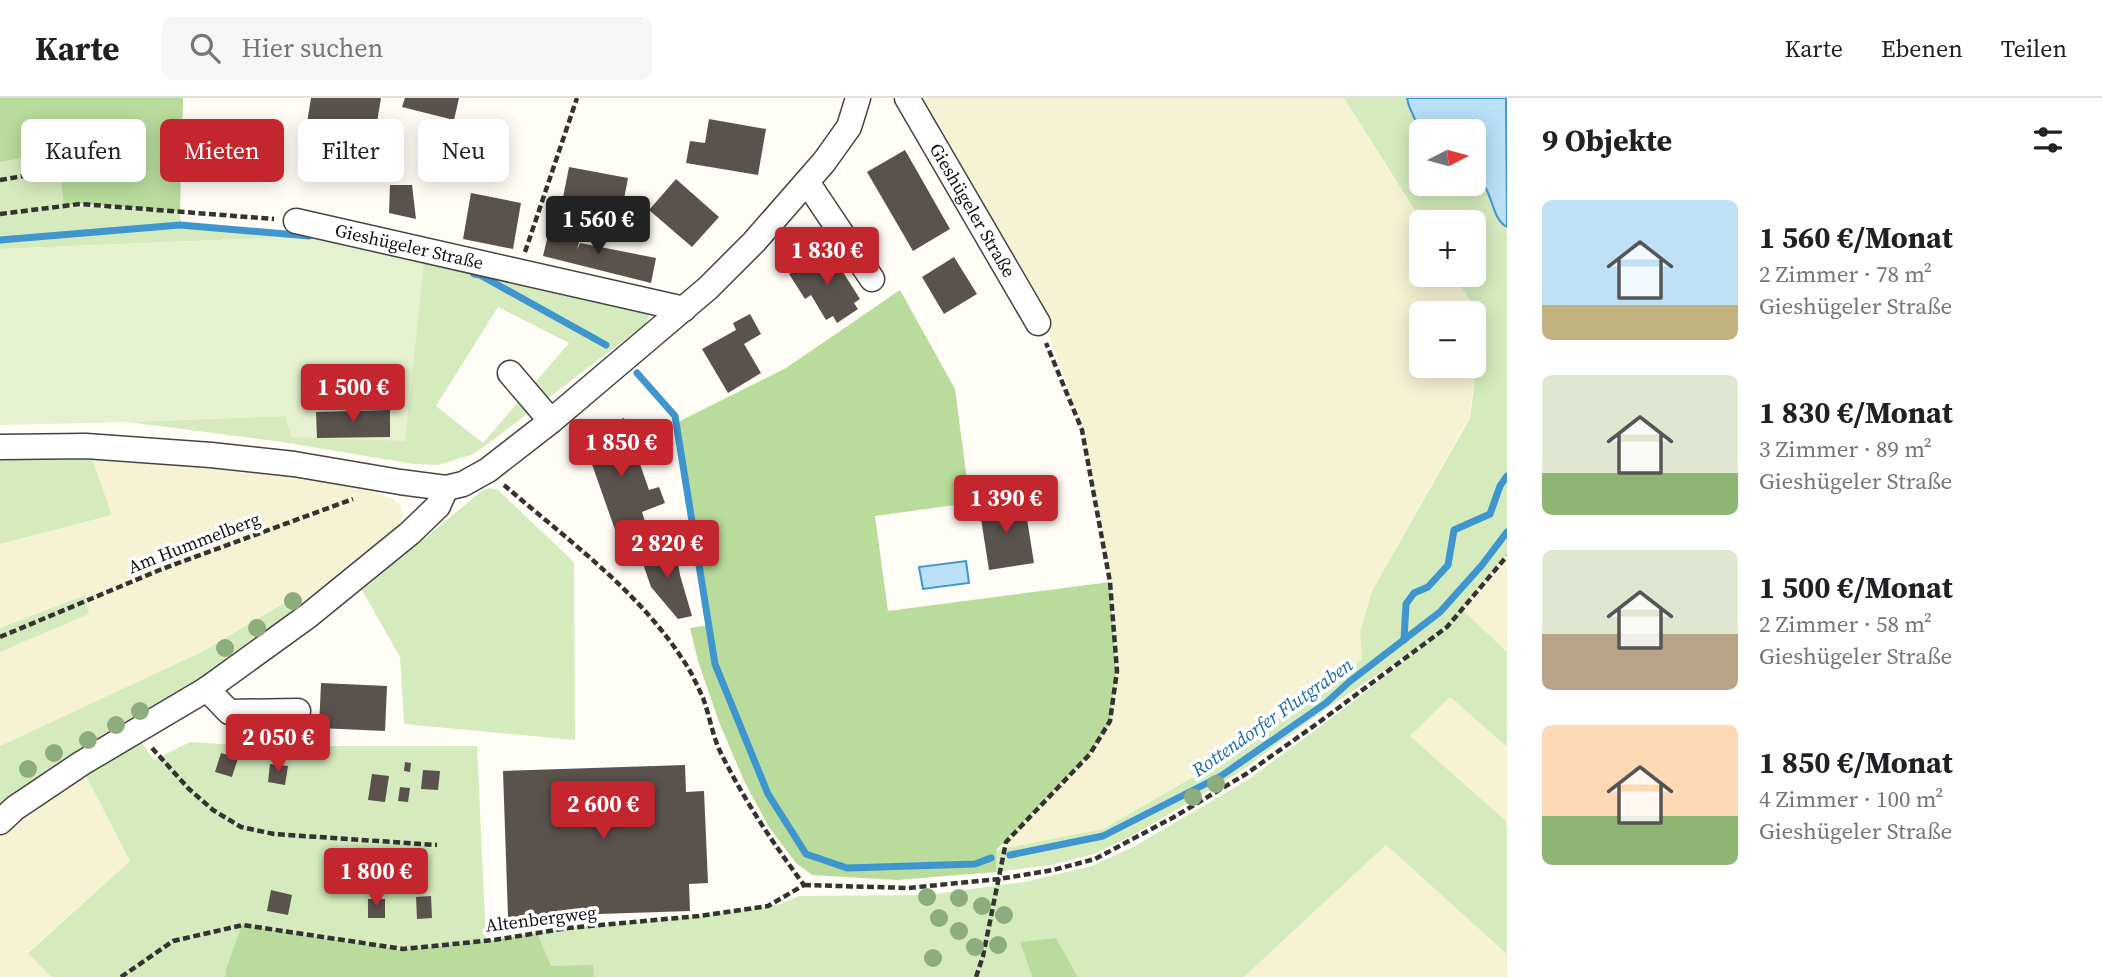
<!DOCTYPE html>
<html lang="de">
<meta charset="utf-8">
<style>
body{margin:0;font-family:"Source Serif 4",serif;background:#f6f6f6;color:#202124;height:100vh;display:flex;flex-direction:column;font-size:26px;white-space:nowrap}
*{box-sizing:border-box;margin:0}
p{font-size:23px;color:#757577}
.icon{flex:none;width:38px;height:38px;fill:none;stroke:currentColor;stroke-width:2;stroke-linecap:round;stroke-linejoin:round}
.map{position:relative;flex:1;overflow:hidden}
.side{display:flex;flex-direction:column;background:#fff;width:595px}
.side>*{flex:none}
.top-card{position:absolute;left:21px;top:21px;width:665px;height:63px;display:flex;gap:14px}
.needle{width:46px;rotate:84deg}
.fabs{position:absolute;left:1409px;top:21px;display:grid;gap:14px}
.fabs a{display:grid;place-items:center;width:77px;height:77px;border-radius:10px;background:#fff;box-shadow:0 4px 18px #0003;font-size:35px}
.price{position:absolute;translate:-50% -60px;padding:0 16px;border-radius:7px;background:#c4262e;color:#fff;font-size:23px;line-height:46px;filter:drop-shadow(0 2px 4px #0008)}
.price::after{content:'';position:absolute;left:50%;top:42px;width:21px;height:16px;margin-left:-10px;background:inherit;clip-path:polygon(0 0,100% 0,50% 100%)}
.price.active{background:#222;color:#fff}
ul{padding:0;list-style:none}
li{display:flex;align-items:center;gap:21px;height:175px;padding:0 35px}
li span{display:grid;place-items:center;flex:none;width:196px;height:140px;border-radius:10px;color:#555}
li>.icon{margin-inline-start:auto}
span .icon{width:84px;height:84px;fill:#fffc;stroke-width:1}
li b{font-size:30px}
h2{display:flex;justify-content:space-between;align-items:center;height:84px;padding:0 35px;font-size:30px}
.pill{padding:0 24px;border-radius:10px;background:#fff;box-shadow:0 4px 18px #0003;font-size:24px;line-height:63px}
.pill.active{background:#c4262e;color:#fff}
header{display:flex;align-items:center;gap:42px;box-sizing:border-box;height:98px;padding:0 35px;background:#fff;border-bottom:2px solid #e0e0e0}
header strong{font-size:33px}
nav{display:flex;gap:38px;margin-inline-start:auto;font-size:24px}
.search{width:490px;height:63px;background:#f6f6f6;display:flex;align-items:center;gap:18px;box-sizing:border-box;padding:0 24px;border-radius:10px;color:#757577;font-size:26px}
main{display:flex;flex:1;min-height:0}
.map>svg:first-child{display:block}
.farmland{fill:#f6f3d4}
.green{fill:#d5ebbd;fill-rule:evenodd}
.forest{fill:#b9dc9c}
.pitch{fill:#e6f2cf}
.water{fill:#b9e0f7;stroke:#3f96cf;stroke-width:2}
.lines{fill:none;stroke-linecap:round;stroke-linejoin:round}
.stream{stroke:#3f96cf;stroke-width:7}
.building{fill:#5a524d}
.minor-casing{stroke:#444;stroke-width:27}
.path{stroke:#333;stroke-width:4.5;stroke-dasharray:7 3.5;stroke-linecap:butt}
.minor{stroke:#fff;stroke-width:24}
.tree{fill:#8dad7f}
.labels{text-anchor:middle;stroke-width:7;stroke-linejoin:round;paint-order:stroke}
.street-label{font-size:18px;fill:#111;stroke:#fff}
.water-label{font-size:19px;font-style:italic;fill:#1768a6;stroke:#fff}
</style>
<header>
<strong>Karte</strong>
<div class="search"><svg class="icon" aria-label="search" viewBox="0 0 24 24"><circle cx="10" cy="10" r="6"/><path d="M15 15l6 6"/></svg>Hier suchen</div>
<nav><a>Karte</a><a>Ebenen</a><a>Teilen</a></nav>
</header>
<main>
<div class="map">
<svg width="1507" height="879" viewBox="0 0 1507 879">
<rect width="100%" height="100%" fill="#fffdf5"/>
<g class="farmland">
<polygon points="919,0 1344,0 1421,124 1421,177 1454,177 1472,206 1473,215 1421,215 1421,268 1474,268 1474,219 1478,255 1469,320 1372,493 1360,534 1362,561 1226,661 1103,731 996,752 1088,659 1110,624 1116,574 1110,483 1082,332 1043,219"/>
<polygon points="91,358 273,371 366,390 393,401 400,406 402,414 401,424 394,433 302,507 296,497 204,554 0,648 0,554 89,516 84,497 0,530 0,446 112,417"/>
<polygon points="1507,458 1507,554 1463,512"/>
<polygon points="1450,599 1507,649 1507,725 1410,638"/>
<polygon points="84,674 131,762 28,854 51,879 0,879 0,735"/>
<polygon points="1386,747 1507,855 1507,879 1244,879"/>
</g>
<g class="green">
<path d="M1344,0h163v456l-45,55 45,43v95l-57,-50 -40,39 97,86v132l-121,-109 -142,132h-166l-23,-38 -35,3 12,35h-981l-23,-24 102,-92 -46,-89 55,-33 15,21 36,-18 60,4h227l9,195 81,-13 131,-12 82,-12 19,-8 128,-1 97,-13 68,-16 43,-20 114,-67 88,-65 108,-85 -116,78 -91,66 -106,63 -38,18 -43,11 -55,7v-22l107,-21 120,-69 139,-101 -2,-27 12,-41 98,-173 8,-65 -6,-49 -18,-29h20v-53h-52zM1421,33h53v53h-53z"/>
<polygon points="57,54 66,108 180,112 181,128 315,138 0,151 0,64"/>
<path d="M424,164l223,50 2,5 -5,8 -159,121 -14,9 -33,10 -24,-1 -132,-22 -154,-20 157,-6zM498,209l71,36 -86,100 -47,-37z"/>
<polygon points="0,357 91,358 112,417 0,446"/>
<polygon points="490,390 498,392 574,464 575,642 404,626 400,559 362,492 483,392"/>
<polygon points="85,497 89,516 0,554 0,530"/>
<polygon points="297,497 302,507 245,554 0,713 0,648 204,553"/>
</g>
<g class="forest">
<polygon points="0,0 183,0 180,113 80,106 64,108 58,54 0,64"/>
<polygon points="900,192 955,291 970,405 875,418 888,513 1110,484 1116,574 1110,624 1089,657 996,752 996,774 897,782 812,777 796,765 769,729 745,685 719,624 698,563 690,530 709,527 676,325 786,270"/>
<polygon points="242,827 400,852 487,843 537,835 551,868 593,867 594,879 226,879 226,871"/>
<polygon points="1056,840 1078,879 1032,879 1020,844"/>
</g>
<polygon class="pitch" points="315,138 424,164 405,343 291,339 285,318 128,324 0,327 0,151"/>
<g class="water">
<path d="M1407,0h99l1,129c-18,-10 -12,-38 -33,-52v-44h-53v2l-12,-27z"/>
<polygon points="966,463 969,485 923,491 919,469"/>
</g>
<g class="lines">
<g class="stream">
<polyline points="0,142 180,127 309,138"/>
<polyline points="474,176 480,177 606,247"/>
<polyline points="637,275 675,318 715,566 768,696 806,756 847,770 975,766 991,760"/>
<polyline points="1404,542 1406,506 1414,495 1428,489 1448,467 1454,432 1490,416 1500,388 1507,378"/>
<polyline points="1010,757 1103,738 1221,678 1326,605 1349,584 1440,514 1482,467 1507,434"/>
</g>
</g>
<g class="building">
<polygon points="311,0 381,0 375,36 354,32 352,45 305,37"/>
<polygon points="405,0 459,0 454,22 402,9"/>
<polygon points="709,21 766,31 758,77 686,65 690,43 705,45"/>
<polygon points="905,52 950,131 913,153 867,74"/>
<polygon points="569,69 628,80 619,127 560,115"/>
<polygon points="676,81 719,119 692,149 649,112"/>
<polygon points="390,87 412,87 416,121 389,115"/>
<polygon points="471,95 521,105 513,151 463,141"/>
<polygon points="550,129 581,136 577,152 580,145 656,160 651,185 543,158"/>
<polygon points="829,152 860,201 854,205 858,211 837,225 833,218 826,222 811,197 805,201 789,176"/>
<polygon points="954,159 977,196 944,216 922,179"/>
<polygon points="750,216 761,236 744,246 761,275 728,295 702,251 736,232 733,225"/>
<polygon points="390,312 390,339 317,340 316,314"/>
<polygon points="624,320 649,392 659,389 665,405 642,414 649,436 620,446 581,335"/>
<polygon points="1024,402 1034,465 989,472 979,408"/>
<polygon points="675,447 680,477 692,518 678,521 651,489 640,457"/>
<polygon points="321,585 387,588 385,633 319,630"/>
<polygon points="221,655 238,660 232,679 215,674"/>
<polygon points="405,664 411,665 410,674 404,673"/>
<polygon points="270,666 288,668 285,687 268,684"/>
<polygon points="685,667 686,694 704,693 708,785 689,786 690,813 508,819 503,673"/>
<polygon points="423,672 440,673 438,692 421,691"/>
<polygon points="372,676 389,678 385,704 368,702"/>
<polygon points="400,689 410,690 408,704 398,703"/>
<polygon points="271,792 292,797 288,817 267,813"/>
<polygon points="431,798 432,820 417,821 416,799"/>
<rect x="368" y="801" width="17" height="19"/>
</g>
<g class="lines">
<defs>
<g id="minor">
<path id="s1" d="M907,0l131,225"/>
<polyline points="807,84 872,181"/>
<path id="s2" d="M296,123l388,88"/>
<polyline points="510,275 551,323"/>
<polyline points="0,349 86,348 211,357 294,366 400,384 446,390 463,386 488,372 551,323 708,190 754,144 824,64 849,29 858,0"/>
<polyline points="207,591 229,614 298,613"/>
<polyline points="0,724 15,710 82,665 207,591 308,518 410,435 438,408 446,390"/>
</g>
</defs>
<use href="#minor" class="minor-casing"/>
<g class="path">
<polyline points="0,82 24,78"/>
<polyline points="0,116 80,106 274,121"/>
<polyline points="525,154 577,0"/>
<path d="M504,387c62,54 134,105 179,175 8,11 14,25 20,38 6,16 9,35 16,51 23,48 53,93 85,136"/>
<polyline points="0,539 162,471 353,401"/>
<polyline points="152,650 189,691 213,712 241,729 274,736 437,747"/>
<polyline points="804,787 908,790 999,781 1053,772 1095,761 1174,719 1246,676 1318,625 1447,529 1507,458"/>
<polyline points="121,879 173,843 243,827 403,851 494,842 568,830 699,818 768,808 804,787"/>
<polyline points="976,879 983,858 1006,744 1090,656 1110,623 1117,573 1110,484 1082,332 1046,245"/>
</g>
<use href="#minor" class="minor"/>
</g>
<g class="tree">
<circle cx="293" cy="503" r="9"/>
<circle cx="257" cy="530" r="9"/>
<circle cx="225" cy="550" r="9"/>
<circle cx="140" cy="613" r="9"/>
<circle cx="116" cy="627" r="9"/>
<circle cx="88" cy="642" r="9"/>
<circle cx="54" cy="655" r="9"/>
<circle cx="28" cy="671" r="9"/>
<circle cx="1216" cy="686" r="9"/>
<circle cx="1193" cy="699" r="9"/>
<circle cx="927" cy="799" r="9"/>
<circle cx="959" cy="800" r="9"/>
<circle cx="982" cy="808" r="9"/>
<circle cx="1004" cy="817" r="9"/>
<circle cx="939" cy="820" r="9"/>
<circle cx="959" cy="833" r="9"/>
<circle cx="998" cy="847" r="9"/>
<circle cx="975" cy="849" r="9"/>
<circle cx="933" cy="860" r="9"/>
</g>
<g class="labels">
<g class="street-label">
<text dy="6" stroke="none"><textPath href="#s1" startOffset="130">Gieshügeler Straße</textPath></text>
<text dy="6" stroke="none"><textPath href="#s2" startOffset="116">Gieshügeler Straße</textPath></text>
<text transform="translate(194 445) rotate(-21)" y="6">Am Hummelberg</text>
<text transform="translate(541 821) rotate(-7)" y="6">Altenbergweg</text>
</g>
<g class="water-label">
<text transform="translate(1272 619) rotate(-35)" y="7">Rottendorfer Flutgraben</text>
</g>
</g>
</svg>
<div class="fabs">
<a><svg class="needle" viewBox="-14 -14 28 28"><path d="M0-13l5 13h-10z" fill="#e53935"/><path d="M0 13l5-13h-10z" fill="#757577"/></svg></a>
<a>+</a>
<a>−</a>
</div>
<b class="price active" style="left:598px;top:158px">1 560 €</b>
<b class="price" style="left:827px;top:189px">1 830 €</b>
<b class="price" style="left:353px;top:326px">1 500 €</b>
<b class="price" style="left:621px;top:381px">1 850 €</b>
<b class="price" style="left:1006px;top:437px">1 390 €</b>
<b class="price" style="left:667px;top:482px">2 820 €</b>
<b class="price" style="left:278px;top:676px">2 050 €</b>
<b class="price" style="left:603px;top:743px">2 600 €</b>
<b class="price" style="left:376px;top:810px">1 800 €</b>
<div class="top-card">
<a class="pill">Kaufen</a>
<a class="pill active">Mieten</a>
<a class="pill">Filter</a>
<a class="pill">Neu</a>
</div>
</div>
<section class="side">
<h2>9 Objekte<svg class="icon" aria-label="filters" viewBox="0 0 24 24"><path d="M4 7h16M4 17h16"/><circle cx="9" cy="7" r="2"/><circle cx="15" cy="17" r="2"/></svg></h2>
<ul>
<li><span style="background:linear-gradient(#bfe0f5 75%,#c2b280 0)"><svg class="icon" aria-label="home" viewBox="0 0 24 24"><path d="M3 11l9-7 9 7M6 9v11h12V9"/></svg></span><div><b>1 560 €/Monat</b><p>2 Zimmer · 78 m²</p><p>Gieshügeler Straße</p></div></li>
<li><span style="background:linear-gradient(#dfe7d0 70%,#8fb573 0)"><svg class="icon" aria-label="home" viewBox="0 0 24 24"><path d="M3 11l9-7 9 7M6 9v11h12V9"/></svg></span><div><b>1 830 €/Monat</b><p>3 Zimmer · 89 m²</p><p>Gieshügeler Straße</p></div></li>
<li><span style="background:linear-gradient(#dfe7d0 60%,#b9a48a 0)"><svg class="icon" aria-label="home" viewBox="0 0 24 24"><path d="M3 11l9-7 9 7M6 9v11h12V9"/></svg></span><div><b>1 500 €/Monat</b><p>2 Zimmer · 58 m²</p><p>Gieshügeler Straße</p></div></li>
<li><span style="background:linear-gradient(#ffd9b3 65%,#8fb573 0)"><svg class="icon" aria-label="home" viewBox="0 0 24 24"><path d="M3 11l9-7 9 7M6 9v11h12V9"/></svg></span><div><b>1 850 €/Monat</b><p>4 Zimmer · 100 m²</p><p>Gieshügeler Straße</p></div></li>
</ul>
</section>
</main>
